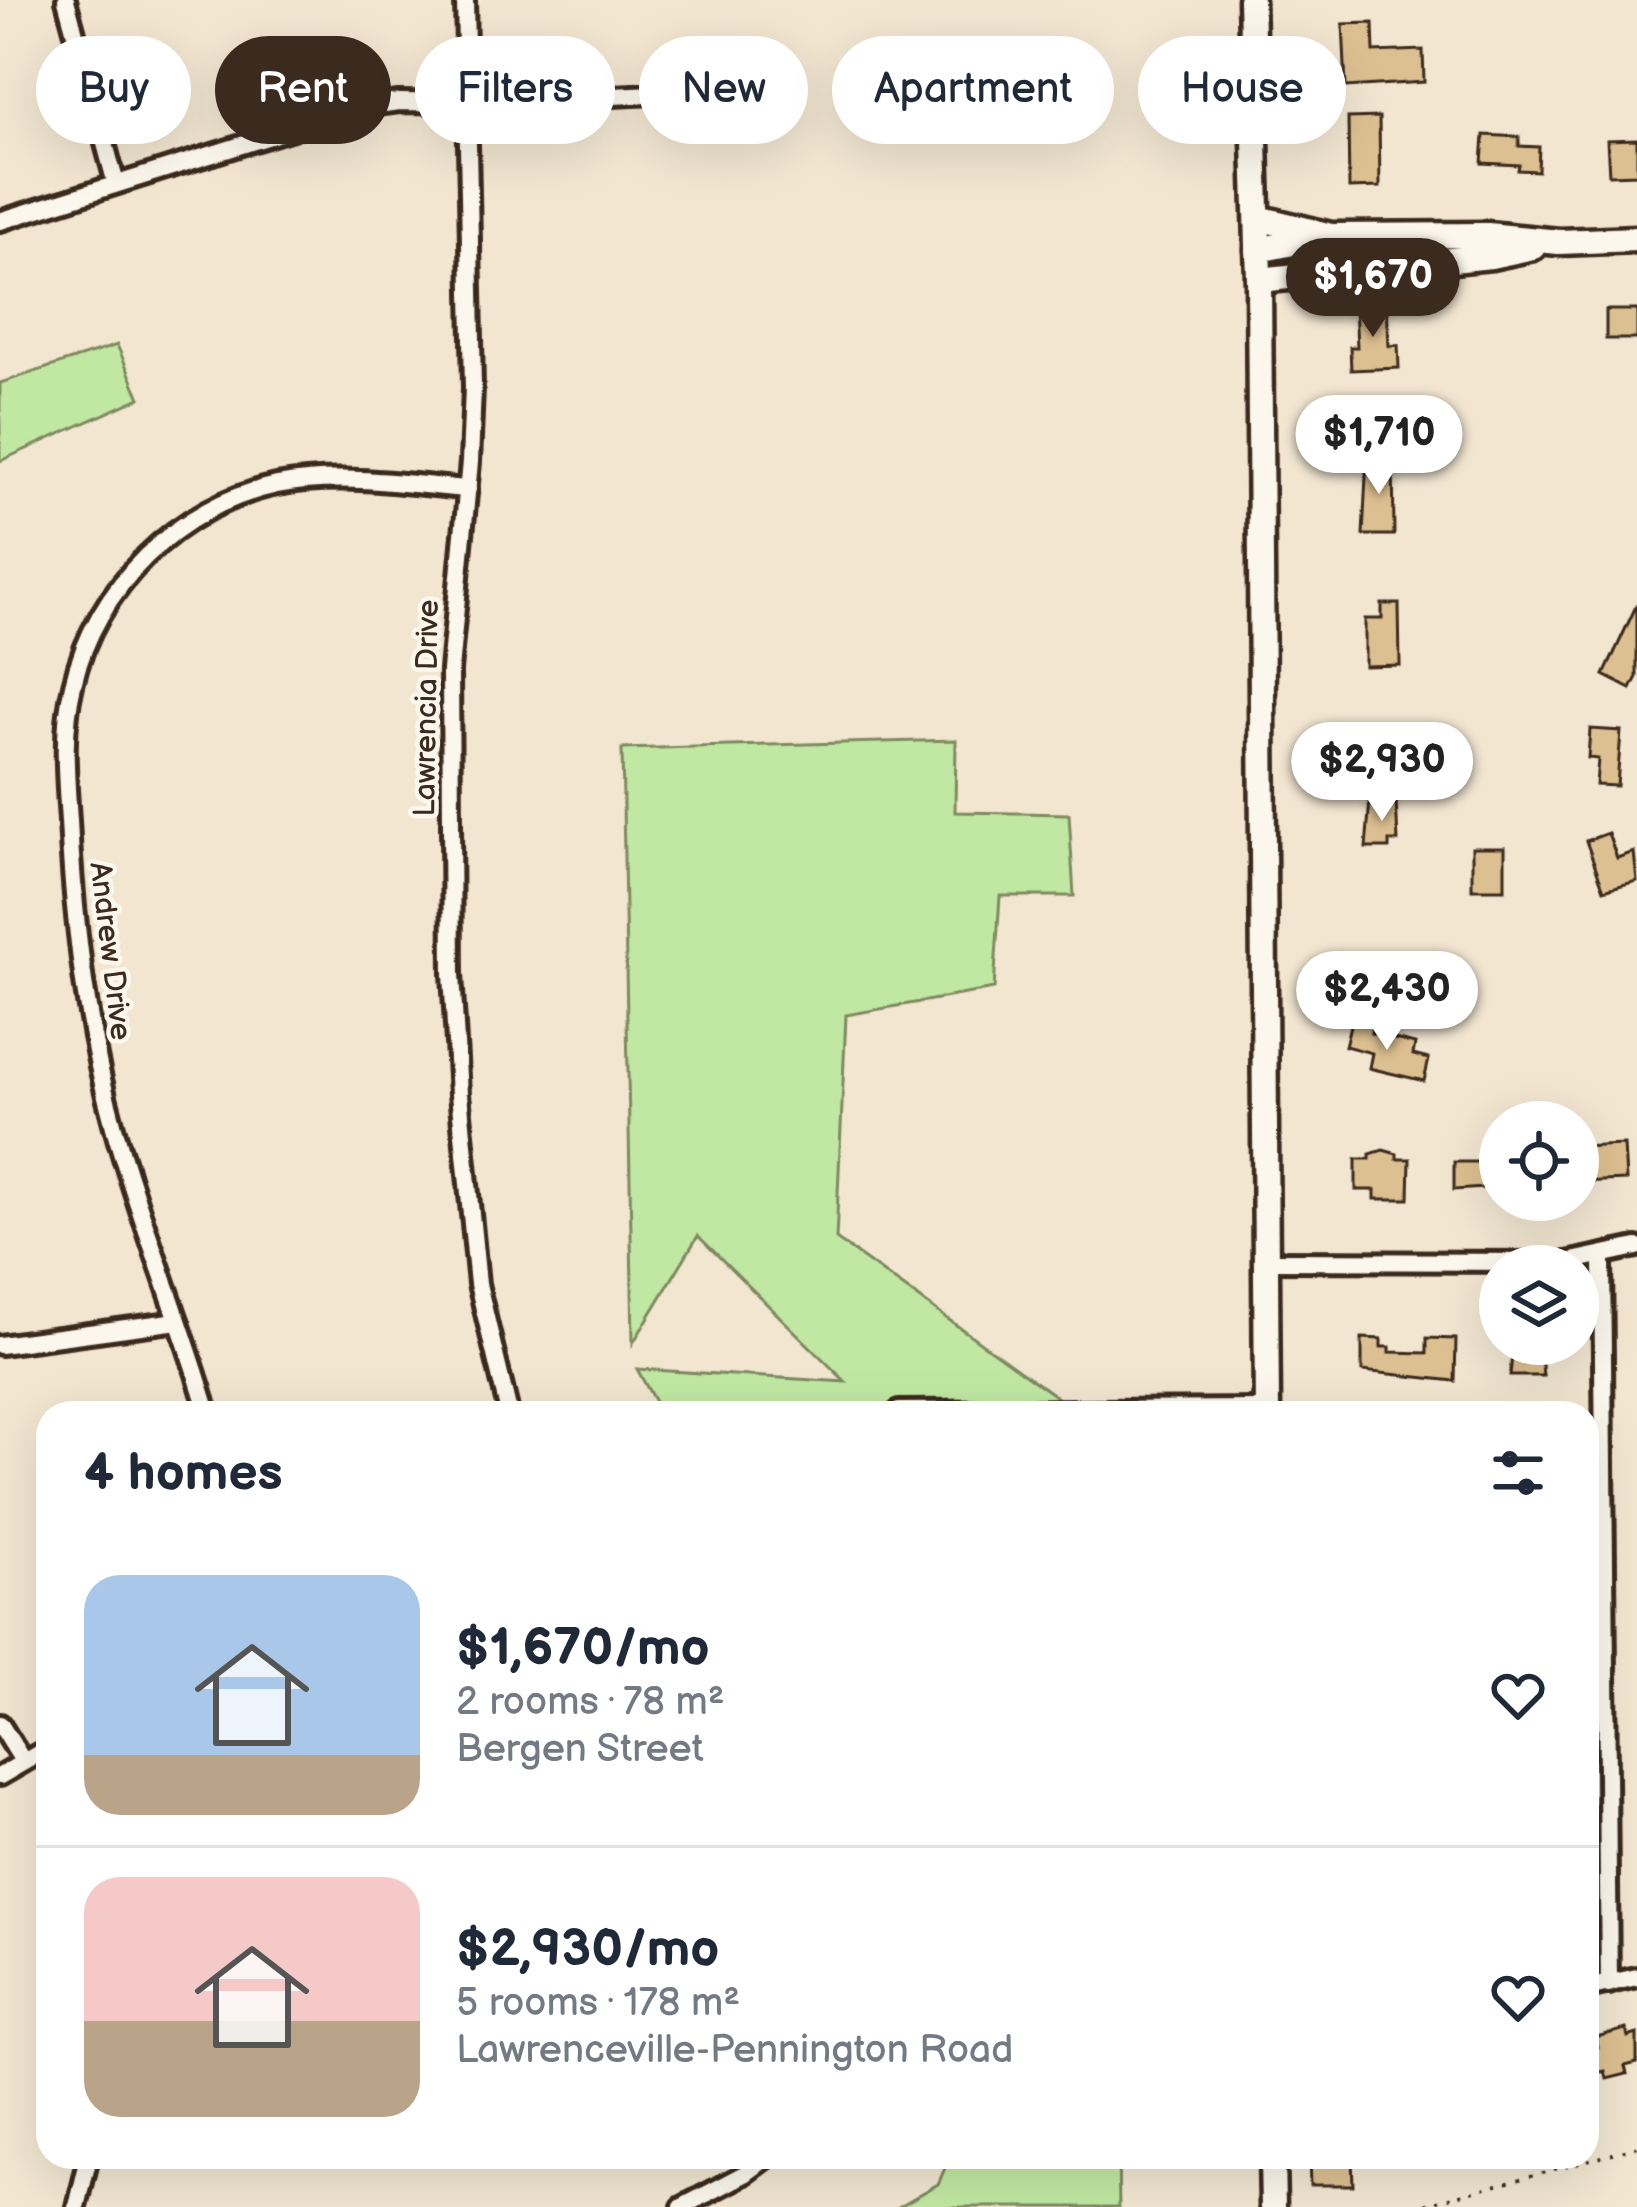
<!DOCTYPE html>
<meta charset="utf-8">
<style>
body{margin:0;font-family:"Balsamiq Sans",sans-serif;background:#f6f6f7;color:#1f2937;height:100vh;display:flex;flex-direction:column;font-size:45px;white-space:nowrap}
*{box-sizing:border-box;margin:0}
p{font-size:39px;color:#747a83}
.icon{flex:none;width:66px;height:66px;fill:none;stroke:currentColor;stroke-width:2;stroke-linecap:round;stroke-linejoin:round}
.map{position:relative;flex:1;overflow:hidden}
.details{position:absolute;left:36px;top:1401px;width:1563px;height:768px;display:flex;flex-direction:column;background:#fff;border-radius:36px;box-shadow:0 12px 48px #0002}
.details>*{flex:none}
.guide{position:absolute;left:36px;top:36px;width:1566px;height:108px;display:flex;gap:24px}
.controls{position:absolute;left:1479px;top:1101px;display:grid;gap:24px}
.controls a{display:grid;place-items:center;width:120px;height:120px;border-radius:50%;background:#fff;box-shadow:0 12px 48px #0002;font-size:60px}
.price{position:absolute;translate:-50% -102px;padding:0 27px;border-radius:42px;background:#fff;color:#222;font-size:39px;line-height:78px;filter:drop-shadow(0 3px 6px #0008)}
.price::after{content:'';position:absolute;left:50%;top:72px;width:36px;height:27px;margin-left:-18px;background:inherit;clip-path:polygon(0 0,100% 0,50% 100%)}
.price.active{background:#3b2a1e;color:#fff}
ul{padding:0;list-style:none}
li{display:flex;align-items:center;gap:36px;height:300px;padding:0 48px}
li+li{border-top:3px solid #e0e1e3}
li span{display:grid;place-items:center;flex:none;width:336px;height:240px;border-radius:36px;color:#555}
li>.icon{margin-inline-start:auto}
span .icon{width:144px;height:144px;fill:#fffc;stroke-width:1}
li b{font-size:51px}
h2{display:flex;justify-content:space-between;align-items:center;height:144px;padding:0 48px;font-size:51px}
.tag{padding:0 42px;border-radius:54px;background:#fff;box-shadow:0 12px 48px #0002;font-size:42px;line-height:108px}
.tag.active{background:#3b2a1e;color:#fff}
.map>svg:first-child{display:block}
.green{fill:#c1e8a3;stroke:#7e8960;stroke-width:3}
.building{fill:#ddc091;stroke:#3b2a1e;stroke-width:3}
.lines{fill:none;stroke-linecap:round;stroke-linejoin:round}
.street-casing{stroke:#3b2a1e;stroke-width:26}
.secondary-casing{stroke:#3b2a1e;stroke-width:33}
.path{stroke:#3b2a1e;stroke-width:3;stroke-dasharray:3 9;stroke-linecap:butt}
.street{stroke:#fbf7ec;stroke-width:16}
.secondary{stroke:#fbf7ec;stroke-width:24}
.labels{text-anchor:middle;stroke-width:9;stroke-linejoin:round;paint-order:stroke}
.street-label{font-size:30px;fill:#3b2a1e;stroke:#fbf7ec}
</style>
<div class="map">
<svg width="1637" height="2207" viewBox="0 0 1637 2207">
<rect width="100%" height="100%" fill="#f2e6d1"/>
<filter id="ink" filterUnits="userSpaceOnUse"><feTurbulence type="fractalNoise" baseFrequency=".00833" numOctaves="2"/><feDisplacementMap in="SourceGraphic" scale="24" xChannelSelector="R" yChannelSelector="G"/><feConvolveMatrix kernelMatrix="1 2 1 2 8 2 1 2 1" color-interpolation-filters="sRGB"/></filter>
<g filter="url(#ink)">
<g class="green">
<polygon points="117,345 140,398 0,461 0,383"/>
<polygon points="956,740 955,812 1069,814 1074,896 1000,896 994,989 846,1015 836,1239 1058,1398 1055,1413 661,1413 637,1369 846,1382 698,1236 633,1343 622,749"/>
<polygon points="950,2157 1118,2157 1119,2207 898,2207 938,2184"/>
</g>
<g class="building">
<polygon points="1373,23 1374,52 1423,50 1424,82 1346,87 1343,24"/>
<polygon points="1379,117 1380,187 1349,188 1348,118"/>
<polygon points="1484,135 1519,137 1519,146 1539,147 1538,171 1518,170 1519,165 1482,163"/>
<polygon points="1637,139 1637,174 1609,175 1607,140"/>
<polygon points="1387,304 1389,346 1398,345 1399,368 1351,370 1350,347 1357,347 1355,305"/>
<rect x="1606" y="310" width="31" height="29"/>
<polygon points="1367,457 1393,457 1394,535 1363,535"/>
<polygon points="1382,604 1399,604 1400,665 1365,666 1365,619 1382,619"/>
<polygon points="1637,604 1637,677 1631,689 1604,675"/>
<polygon points="1590,729 1621,731 1617,786 1596,785 1598,759 1588,758"/>
<polygon points="1370,800 1396,800 1398,841 1389,841 1389,848 1366,848"/>
<polygon points="1608,833 1617,858 1634,852 1637,881 1604,890 1586,841"/>
<rect x="1472" y="847" width="33" height="42"/>
<polygon points="1351,1021 1372,1026 1371,1033 1415,1044 1413,1055 1429,1059 1424,1081 1369,1068 1372,1053 1345,1046"/>
<polygon points="1624,1145 1626,1180 1578,1182 1578,1147"/>
<polygon points="1383,1150 1397,1154 1397,1159 1410,1159 1409,1199 1375,1199 1375,1190 1356,1190 1356,1159 1370,1159 1370,1154"/>
<polygon points="1454,1162 1500,1162 1500,1187 1454,1190"/>
<polygon points="1362,1338 1381,1339 1381,1347 1390,1347 1390,1352 1427,1353 1427,1338 1456,1339 1455,1381 1362,1371"/>
<polygon points="1513,1344 1540,1344 1543,1376 1510,1376"/>
<polygon points="1626,2029 1628,2037 1637,2034 1637,2063 1625,2066 1627,2074 1607,2079 1605,2071 1587,2075 1587,2050 1598,2047 1596,2037"/>
<polygon points="1352,2157 1353,2185 1310,2185 1309,2158"/>
</g>
<g class="lines">
<defs>
<g id="street">
<polyline points="66,0 116,184"/>
<polyline points="465,0 473,388 470,462 450,670 452,974 459,1094 478,1284 509,1413"/>
<polyline points="0,221 362,107 399,102 468,103 736,90"/>
<polyline points="1602,1257 1609,1984"/>
<polyline points="1266,1261 1567,1262 1637,1247"/>
<polyline points="0,1345 178,1321"/>
<polyline points="899,1411 1267,1409"/>
<path d="M208,1413c-28,-96 -67,-189 -94,-286 -28,-100 -40,-202 -45,-306 -3,-46 -7,-91 4,-136 22,-98 106,-180 204,-200 63,-12 128,-1 191,4"/>
<polyline points="0,1724 23,1761"/>
<polyline points="0,1776 48,1748"/>
<polyline points="1587,1988 1637,1977"/>
<polyline points="77,2207 89,2157"/>
<polyline points="682,2207 745,2174 768,2157"/>
</g>
<g id="secondary">
<polyline points="1251,0 1259,280 1267,1413"/>
<polyline points="1258,218 1331,236 1487,235 1559,242 1637,239"/>
<polyline points="1258,250 1323,237"/>
<polyline points="1259,280 1491,256 1533,247"/>
<polyline points="1272,2157 1273,2207"/>
</g>
</defs>
<use href="#street" class="street-casing"/>
<use href="#secondary" class="secondary-casing"/>
<polyline class="path" points="1414,2207 1637,2147"/>
<use href="#street" class="street"/>
<use href="#secondary" class="secondary"/>
</g>
</g>
<g class="labels">
<g class="street-label">
<text transform="translate(426 708) rotate(-89)" y="10">Lawrencia Drive</text>
<text transform="translate(111 951) rotate(83)" y="10">Andrew Drive</text>
</g>
</g>
</svg>
<div class="controls">
<a><svg class="icon" aria-label="locate" viewBox="0 0 24 24"><circle cx="12" cy="12" r="6"/><path d="M12 2v4M12 18v4M2 12h4M18 12h4"/></svg></a>
<a><svg class="icon" aria-label="layers" viewBox="0 0 24 24"><path d="M12 4l9 5-9 5-9-5zM3 14l9 5 9-5"/></svg></a>
</div>
<b class="price active" style="left:1373px;top:340px">$1,670</b>
<b class="price" style="left:1379px;top:497px">$1,710</b>
<b class="price" style="left:1382px;top:824px">$2,930</b>
<b class="price" style="left:1387px;top:1053px">$2,430</b>
<div class="guide">
<a class="tag">Buy</a>
<a class="tag active">Rent</a>
<a class="tag">Filters</a>
<a class="tag">New</a>
<a class="tag">Apartment</a>
<a class="tag">House</a>
</div>
<section class="details">
<h2>4 homes<svg class="icon" aria-label="filters" viewBox="0 0 24 24"><path d="M4 7h16M4 17h16"/><circle cx="9" cy="7" r="2"/><circle cx="15" cy="17" r="2"/></svg></h2>
<ul>
<li><span style="background:linear-gradient(#a9c7e8 75%,#b9a48a 0)"><svg class="icon" aria-label="home" viewBox="0 0 24 24"><path d="M3 11l9-7 9 7M6 9v11h12V9"/></svg></span><div><b>$1,670/mo</b><p>2 rooms · 78 m²</p><p>Bergen Street</p></div><svg class="icon" aria-label="heart" viewBox="0 0 24 24"><path d="M12 20l-8-8c-3-5 5-10 8-4 3-6 11-1 8 4z"/></svg></li>
<li><span style="background:linear-gradient(#f6c9c9 60%,#b9a48a 0)"><svg class="icon" aria-label="home" viewBox="0 0 24 24"><path d="M3 11l9-7 9 7M6 9v11h12V9"/></svg></span><div><b>$2,930/mo</b><p>5 rooms · 178 m²</p><p>Lawrenceville-Pennington Road</p></div><svg class="icon" aria-label="heart" viewBox="0 0 24 24"><path d="M12 20l-8-8c-3-5 5-10 8-4 3-6 11-1 8 4z"/></svg></li>
</ul>
</section>
</div>
